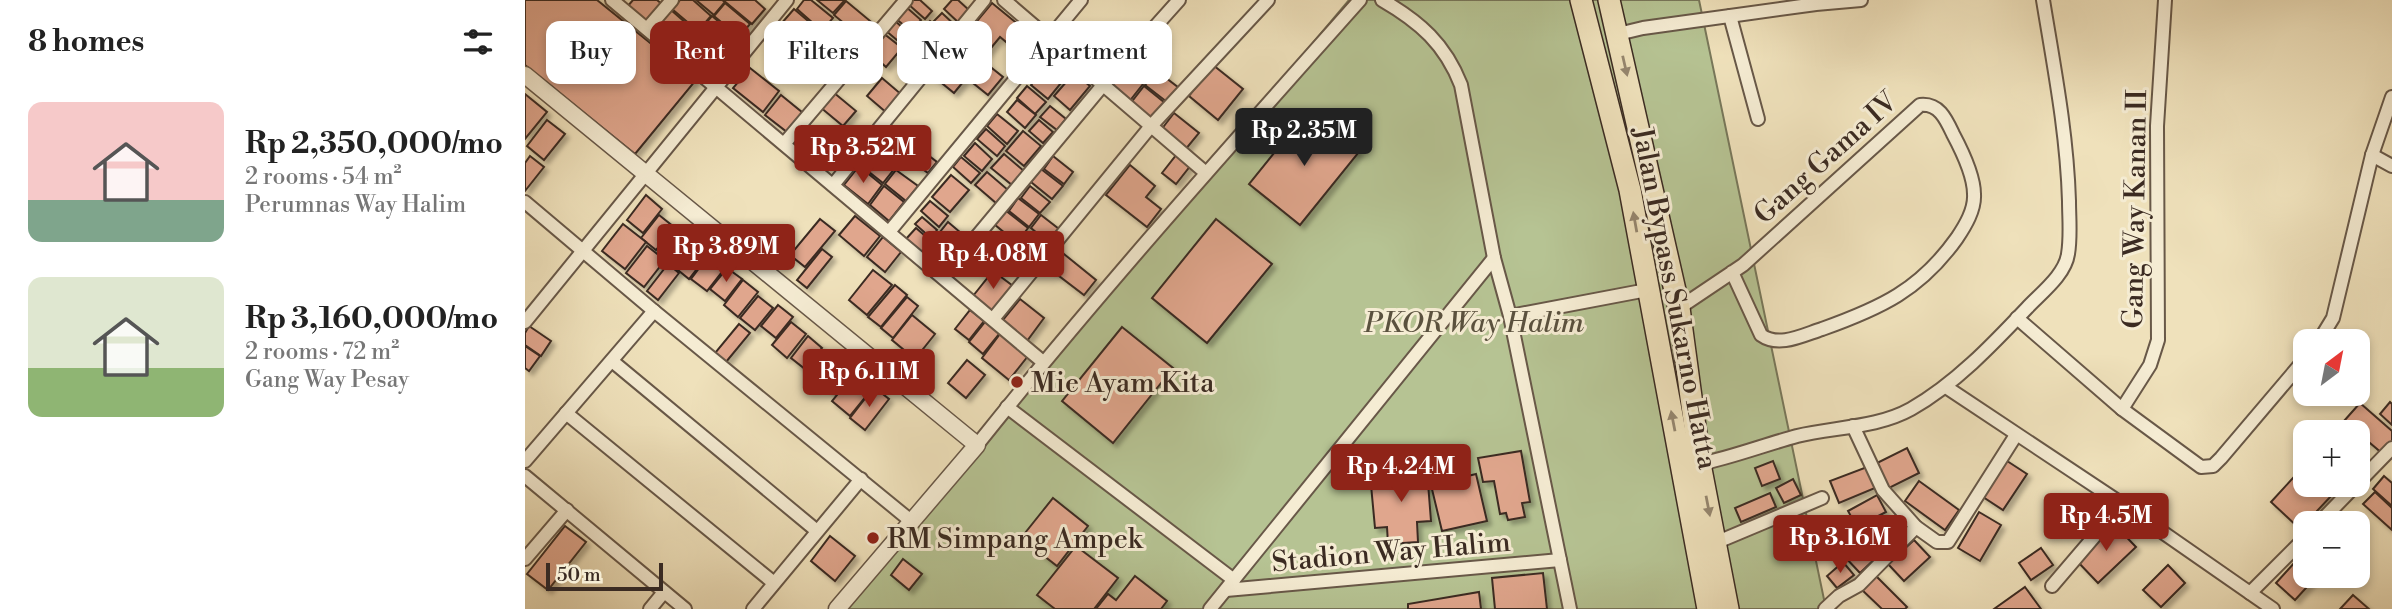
<!DOCTYPE html>
<meta charset="utf-8">
<style>
body{margin:0;font-family:"Libre Bodoni",serif;background:#f2f2f2;color:#222;height:100vh;display:flex;flex-direction:column;font-size:26px;white-space:nowrap}
*{box-sizing:border-box;margin:0}
p{font-size:23px;color:#767676}
.icon{flex:none;width:38px;height:38px;fill:none;stroke:currentColor;stroke-width:2;stroke-linecap:round;stroke-linejoin:round}
.map{position:relative;flex:1;overflow:hidden}
.sheet{display:flex;flex-direction:column;background:#fff;width:525px}
.sheet>*{flex:none}
.top-card{position:absolute;left:21px;top:21px;width:665px;height:63px;display:flex;gap:14px}
.needle{width:46px;rotate:32deg}
.controls{position:absolute;left:1768px;top:329px;display:grid;gap:14px}
.controls a{display:grid;place-items:center;width:77px;height:77px;border-radius:14px;background:#fff;box-shadow:0 4px 10px #0003;font-size:35px}
.scale{position:absolute;left:21px;bottom:18px;width:117px;box-sizing:border-box;padding-left:7px;border:4px solid #3b2b22;border-top:0;font-size:19px;line-height:24px;white-space:nowrap;color:#3b2b22;-webkit-text-stroke:5px #f5ecd3;paint-order:stroke}
.price{position:absolute;translate:-50% -60px;padding:0 16px;border-radius:7px;background:#8f2418;color:#fff;font-size:23px;line-height:46px;filter:drop-shadow(0 2px 4px #0008)}
.price::after{content:'';position:absolute;left:50%;top:42px;width:21px;height:16px;margin-left:-10px;background:inherit;clip-path:polygon(0 0,100% 0,50% 100%)}
.price.current{background:#222;color:#fff}
ul{padding:0;list-style:none}
li{display:flex;align-items:center;gap:21px;height:175px;padding:0 28px}
li span{display:grid;place-items:center;flex:none;width:196px;height:140px;border-radius:14px;color:#555}
li>.icon{margin-inline-start:auto}
span .icon{width:84px;height:84px;fill:#fffc;stroke-width:1}
li b{font-size:30px}
h2{display:flex;justify-content:space-between;align-items:center;height:84px;padding:0 28px;font-size:30px}
.tag{padding:0 24px;border-radius:14px;background:#fff;box-shadow:0 4px 10px #0003;font-size:24px;line-height:63px}
.tag.current{background:#8f2418;color:#fff}
main{display:flex;flex:1;min-height:0}
.map>svg:first-child{display:block}
.green{fill:#b6c393;stroke:#78775a;stroke-width:2}
.building{fill:#e0a68d;stroke:#3b2b22;stroke-width:2;filter:url(#shadow)}
.lines{fill:none;stroke-linecap:round;stroke-linejoin:round}
.minor-casing{stroke:#685848;stroke-width:16}
.tertiary-casing{stroke:#685848;stroke-width:19}
.trunk-casing{stroke:#3b2b22;stroke-width:24}
.minor{stroke:#f5ecd3;stroke-width:12}
.tertiary{stroke:#f5ecd3;stroke-width:16}
.trunk{stroke:#efe1bb;stroke-width:21}
.oneway{fill:#95866e}
.poi-dot{fill:#8f2418;stroke:#f5ecd3;stroke-width:2.5}
.labels{text-anchor:middle;stroke-width:6;stroke-linejoin:round;paint-order:stroke}
.street-label{font-size:28px;fill:#3b2b22;stroke:#f5ecd3}
.park-label{font-size:28px;font-style:italic;fill:#5a513e;stroke:#f5ecd3}
.poi-label{font-size:28px;fill:#3b2b22;stroke:#f5ecd3;text-anchor:start}
</style>
<main>
<section class="sheet">
<h2>8 homes<svg class="icon" aria-label="filters" viewBox="0 0 24 24"><path d="M4 7h16M4 17h16"/><circle cx="9" cy="7" r="2"/><circle cx="15" cy="17" r="2"/></svg></h2>
<ul>
<li><span style="background:linear-gradient(#f6c9c9 70%,#7fa58c 0)"><svg class="icon" aria-label="home" viewBox="0 0 24 24"><path d="M3 11l9-7 9 7M6 9v11h12V9"/></svg></span><div><b>Rp 2,350,000/mo</b><p>2 rooms · 54 m²</p><p>Perumnas Way Halim</p></div></li>
<li><span style="background:linear-gradient(#dfe7d0 65%,#8fb573 0)"><svg class="icon" aria-label="home" viewBox="0 0 24 24"><path d="M3 11l9-7 9 7M6 9v11h12V9"/></svg></span><div><b>Rp 3,160,000/mo</b><p>2 rooms · 72 m²</p><p>Gang Way Pesay</p></div></li>
</ul>
</section>
<div class="map">
<svg width="1867" height="609" viewBox="0 0 1867 609">
<defs>
<filter id="shadow"><feDropShadow dx="4" dy="4" stdDeviation="2" flood-color="#0004"/></filter>
</defs>
<rect width="100%" height="100%" fill="#efe1bb"/>
<filter id="stains"><feTurbulence type="fractalNoise" baseFrequency=".00286" numOctaves="4"/><feColorMatrix values="0 0 0 0 .2 0 0 0 0 .09 0 0 0 0 .02 0 0 0 .5 -.17"/></filter>
<radialGradient id="worn" r=".72"><stop offset=".6" stop-color="#630" stop-opacity="0"/><stop offset="1" stop-color="#630" stop-opacity=".3"/></radialGradient>
<polygon class="green" points="824,0 1174,0 1301,609 311,609"/>
<g class="building">
<polygon points="0,0 72,0 171,80 110,154 0,65"/>
<polygon points="108,0 132,0 138,5 122,24 102,7"/>
<polygon points="155,0 168,0 186,16 173,31 147,9"/>
<polygon points="171,0 197,0 200,2 189,15"/>
<polygon points="198,0 230,0 240,9 227,24"/>
<polygon points="279,0 286,0 308,18 297,31 272,9"/>
<polygon points="292,0 320,0 308,13"/>
<polygon points="387,0 395,0 407,11 400,19 383,4"/>
<polygon points="427,0 433,0 445,11 434,23 419,9"/>
<polygon points="321,1 350,25 338,39 309,15"/>
<polygon points="200,3 225,24 214,37 189,16"/>
<polygon points="467,3 511,39 498,56 475,37 429,93 407,75"/>
<polygon points="380,6 396,20 386,31 370,18"/>
<polygon points="269,9 302,37 289,52 256,24"/>
<polygon points="146,10 170,31 154,50 129,29"/>
<polygon points="417,13 433,28 426,37 409,21"/>
<polygon points="187,16 213,38 200,53 174,31"/>
<polygon points="369,20 387,36 379,46 360,30"/>
<polygon points="405,21 426,38 414,51 394,34"/>
<polygon points="315,23 337,41 325,56 303,38"/>
<polygon points="172,31 200,55 183,75 155,51"/>
<polygon points="358,33 377,48 361,67 343,51"/>
<polygon points="392,36 413,53 400,69 379,51"/>
<polygon points="302,39 322,56 309,71 289,54"/>
<polygon points="609,54 629,70 619,82 599,66"/>
<polygon points="528,58 545,72 523,99 506,85"/>
<polygon points="458,61 478,77 463,95 443,79"/>
<polygon points="688,65 718,89 693,120 664,96"/>
<polygon points="597,67 618,84 603,103 581,86"/>
<polygon points="225,68 254,91 238,112 208,88"/>
<polygon points="632,71 654,88 642,102 620,85"/>
<polygon points="549,73 565,86 545,110 529,96"/>
<polygon points="357,78 377,95 362,113 342,96"/>
<polygon points="502,86 521,102 510,114 492,98"/>
<polygon points="619,86 640,103 625,121 605,104"/>
<polygon points="308,92 331,111 318,126 295,107"/>
<polygon points="0,94 22,112 0,139"/>
<polygon points="256,95 278,113 262,132 240,115"/>
<polygon points="492,100 511,115 500,128 482,112"/>
<polygon points="525,106 541,119 532,130 515,117"/>
<polygon points="783,111 834,152 775,225 724,184"/>
<polygon points="649,113 674,133 660,150 636,130"/>
<polygon points="472,114 493,131 482,144 462,126"/>
<polygon points="22,120 40,134 19,160 2,146"/>
<polygon points="514,120 528,132 518,143 504,131"/>
<polygon points="461,129 480,146 472,156 452,139"/>
<polygon points="498,131 516,146 499,166 481,151"/>
<polygon points="450,143 467,159 457,171 439,156"/>
<polygon points="391,146 412,162 403,173 382,157"/>
<polygon points="346,149 370,168 358,183 334,164"/>
<polygon points="479,154 499,171 487,185 466,168"/>
<polygon points="652,154 666,165 651,184 637,173"/>
<polygon points="5,156 19,167 0,191 0,163"/>
<polygon points="528,156 548,172 539,184 519,169"/>
<polygon points="436,157 455,173 446,183 428,167"/>
<polygon points="605,165 630,186 621,197 636,209 622,227 581,195"/>
<polygon points="334,166 357,185 343,204 319,185"/>
<polygon points="516,169 538,186 527,199 506,182"/>
<polygon points="371,170 393,186 381,201 360,184"/>
<polygon points="462,172 483,190 471,203 450,185"/>
<polygon points="426,175 444,190 425,212 407,197"/>
<polygon points="359,186 379,202 364,221 345,205"/>
<polygon points="505,186 525,202 515,213 496,198"/>
<polygon points="121,195 137,209 118,233 102,220"/>
<polygon points="493,198 514,214 504,227 484,211"/>
<polygon points="405,201 423,216 414,227 396,211"/>
<polygon points="480,210 503,228 492,243 469,224"/>
<polygon points="134,215 149,227 131,250 116,238"/>
<polygon points="516,215 534,229 524,243 506,228"/>
<polygon points="330,216 355,236 339,256 314,235"/>
<polygon points="397,217 412,230 406,238 390,224"/>
<polygon points="295,219 310,231 280,267 265,255"/>
<polygon points="691,219 747,264 682,343 627,298"/>
<polygon points="423,222 442,238 429,253 411,237"/>
<polygon points="98,224 121,242 100,269 77,251"/>
<polygon points="391,228 406,241 397,252 381,239"/>
<polygon points="150,229 165,241 148,263 133,251"/>
<polygon points="358,237 376,252 360,272 342,257"/>
<polygon points="409,240 425,255 416,266 400,252"/>
<polygon points="166,243 182,256 164,279 148,266"/>
<polygon points="122,246 140,260 119,287 101,273"/>
<polygon points="297,249 307,257 282,288 272,280"/>
<polygon points="534,250 571,280 559,295 521,266"/>
<polygon points="184,255 200,268 182,291 166,279"/>
<polygon points="143,264 154,273 133,300 122,291"/>
<polygon points="202,268 217,279 200,301 185,289"/>
<polygon points="348,270 367,285 342,315 324,300"/>
<polygon points="468,271 488,286 467,312 448,296"/>
<polygon points="218,280 233,292 213,317 199,305"/>
<polygon points="370,285 382,295 356,327 343,317"/>
<polygon points="233,296 248,308 230,330 215,318"/>
<polygon points="382,297 393,306 368,338 356,328"/>
<polygon points="495,299 519,318 502,341 477,321"/>
<polygon points="253,305 268,317 251,338 236,326"/>
<polygon points="445,310 459,321 444,340 430,329"/>
<polygon points="387,315 410,334 390,359 367,340"/>
<polygon points="266,322 281,334 262,358 247,345"/>
<polygon points="460,322 475,333 458,354 444,342"/>
<polygon points="214,324 225,333 201,362 190,353"/>
<polygon points="4,326 26,341 16,356 0,345 0,333"/>
<polygon points="597,327 648,368 588,443 537,401"/>
<polygon points="475,334 503,356 484,380 457,358"/>
<polygon points="283,336 297,348 280,369 266,358"/>
<polygon points="0,346 15,356 4,371 0,368"/>
<polygon points="297,351 311,362 294,383 280,372"/>
<polygon points="442,360 460,375 441,398 423,383"/>
<polygon points="313,364 326,374 310,394 297,384"/>
<polygon points="329,374 347,389 325,416 307,401"/>
<polygon points="349,387 364,399 340,430 325,418"/>
<polygon points="1865,402 1867,404 1867,425 1855,414"/>
<polygon points="1835,403 1867,431 1867,443 1858,454 1819,421"/>
<polygon points="1382,448 1394,473 1362,489 1350,464"/>
<polygon points="996,451 1005,502 997,503 1000,517 983,520 981,513 975,514 969,481 958,482 953,458"/>
<polygon points="1479,459 1502,474 1478,510 1455,495"/>
<polygon points="1248,461 1255,479 1237,486 1230,468"/>
<polygon points="1342,467 1350,488 1314,503 1305,481"/>
<polygon points="1778,467 1780,469 1780,485 1798,485 1808,494 1775,529 1746,502"/>
<polygon points="902,470 906,521 892,522 893,542 863,544 862,527 850,528 845,474"/>
<polygon points="951,474 962,521 917,531 906,485"/>
<polygon points="1859,476 1867,483 1867,506 1848,489"/>
<polygon points="1268,479 1276,495 1259,503 1251,488"/>
<polygon points="1394,481 1434,510 1420,530 1380,501"/>
<polygon points="1850,492 1867,508 1867,530 1838,504"/>
<polygon points="1245,493 1251,507 1216,522 1210,508"/>
<polygon points="1352,495 1361,512 1332,527 1323,511"/>
<polygon points="528,498 563,526 532,566 496,538"/>
<polygon points="1454,512 1476,525 1455,561 1433,548"/>
<polygon points="1363,521 1376,537 1358,552 1345,536"/>
<polygon points="1588,523 1611,547 1573,583 1551,560"/>
<polygon points="40,526 61,542 23,590 2,574"/>
<polygon points="305,536 330,556 310,581 286,561"/>
<polygon points="1338,539 1354,555 1335,573 1319,556"/>
<polygon points="1389,540 1405,557 1379,581 1363,564"/>
<polygon points="551,546 593,578 569,609 530,609 512,595"/>
<polygon points="1516,548 1528,565 1506,580 1494,563"/>
<polygon points="1780,551 1780,576 1792,576 1770,600 1751,583"/>
<polygon points="378,559 397,574 384,590 366,575"/>
<polygon points="1318,562 1329,575 1312,588 1302,576"/>
<polygon points="1643,565 1660,583 1636,607 1618,590"/>
<polygon points="1018,573 1022,609 970,609 967,578"/>
<polygon points="1349,574 1382,607 1380,609 1357,609 1335,588"/>
<polygon points="610,576 642,601 636,609 571,609 583,594 591,600"/>
<polygon points="1500,587 1516,609 1469,609"/>
<polygon points="954,592 956,609 883,609 883,604"/>
<polygon points="1828,595 1844,609 1815,609"/>
</g>
<g class="lines">
<defs>
<g id="minor">
<polyline points="87,0 518,362"/>
<polyline points="479,0 681,173"/>
<path d="M857,0c38,22 63,44 79,85l33,173 16,58 60,293"/>
<polyline points="1205,16 1233,119"/>
<polyline points="122,29 147,0"/>
<polyline points="1093,34 1118,28 1291,4 1336,0"/>
<polyline points="259,144 381,0"/>
<polyline points="1847,155 1867,166"/>
<polyline points="308,185 459,0"/>
<polyline points="0,202 129,311 386,521"/>
<polyline points="364,232 556,0"/>
<polyline points="418,277 578,85 654,0"/>
<path d="M1154,308l64,-43 177,-160c19,-2 26,14 33,29 8,15 21,42 21,60 1,16 -9,32 -17,44 -37,52 -76,70 -135,91 -19,6 -43,19 -61,6l-29,-63"/>
<polyline points="985,316 1122,290"/>
<polyline points="1492,318 1597,409 1676,467 1688,466 1696,458 1780,359"/>
<polyline points="468,319 626,126 743,0"/>
<polyline points="0,322 262,0"/>
<polyline points="1794,341 1808,318 1847,155 1867,97"/>
<polyline points="87,361 292,531"/>
<polyline points="1421,387 1597,504 1748,609"/>
<polyline points="482,407 709,580"/>
<polyline points="1597,409 1625,365 1633,340 1632,126 1640,0"/>
<polyline points="41,413 249,583"/>
<polyline points="1328,426 1358,490 1391,527 1412,542 1423,542 1491,435"/>
<path d="M452,445c122,-153 253,-299 383,-445"/>
<polyline points="0,461 129,311"/>
<path d="M1175,464c33,-7 64,-19 97,-28 37,-9 80,-8 114,-27 44,-25 81,-64 116,-101 14,-15 38,-33 41,-54 3,-18 1,-36 1,-53 -2,-68 -15,-134 -26,-201"/>
<polyline points="0,476 160,609"/>
<polyline points="1794,523 1867,448"/>
<polyline points="1190,543 1297,498"/>
<polyline points="0,559 42,510"/>
<polyline points="1527,586 1597,504"/>
<polyline points="701,590 1035,560"/>
<polyline points="1725,593 1780,538"/>
<polyline points="125,609 139,592"/>
<polyline points="228,609 336,479"/>
<polyline points="685,609 969,258"/>
<polyline points="1300,609 1314,596 1334,585 1391,527"/>
</g>
<polyline id="tertiary" points="0,75 452,445 312,609"/>
<g id="trunk">
<polyline points="1056,0 1105,190 1183,609"/>
<polyline points="1084,0 1154,308 1175,464 1203,609"/>
</g>
</defs>
<use href="#minor" class="minor-casing"/>
<use href="#tertiary" class="tertiary-casing"/>
<use href="#trunk" class="trunk-casing"/>
<use href="#minor" class="minor"/>
<use href="#tertiary" class="tertiary"/>
<use href="#trunk" class="trunk"/>
</g>
<defs><path id="oneway-solid" d="M-6-.8H1V-3.2L6.5 0L1 3.2V.8H-6Z" transform="scale(1.75)"/></defs>
<g class="oneway">
<use href="#oneway-solid" transform="translate(1100 66) rotate(77)"/>
<use href="#oneway-solid" transform="translate(1110 222) rotate(-100)"/>
<use href="#oneway-solid" transform="translate(1148 421) rotate(-101)"/>
<use href="#oneway-solid" transform="translate(1183 506) rotate(79)"/>
</g>
<g class="poi-dot">
<circle cx="492" cy="382" r="7"/>
<circle cx="348" cy="538" r="7"/>
</g>
<g class="labels">
<g class="street-label">
<text transform="translate(1300 157) rotate(-42)" y="10">Gang Gama IV</text>
<text transform="translate(1609 209) rotate(-89)" y="10">Gang Way Kanan II</text>
<text transform="translate(1151 298) rotate(79)" y="10">Jalan Bypass Sukarno Hatta</text>
<text transform="translate(866 551) rotate(-5)" y="10">Stadion Way Halim</text>
</g>
<g class="park-label">
<text x="949" y="332">PKOR Way Halim</text>
</g>
<g class="poi-label">
<text x="506" y="392">Mie Ayam Kita</text>
<text x="362" y="548">RM Simpang Ampek</text>
</g>
</g>
<rect width="100%" height="100%" filter="url(#stains)"/>
<rect width="100%" height="100%" fill="url(#worn)"/>
</svg>
<div class="controls">
<a><svg class="needle" viewBox="-14 -14 28 28"><path d="M0-13l5 13h-10z" fill="#e53935"/><path d="M0 13l5-13h-10z" fill="#767676"/></svg></a>
<a>+</a>
<a>−</a>
</div>
<div class="scale">50 m</div>
<b class="price current" style="left:779px;top:168px">Rp 2.35M</b>
<b class="price" style="left:338px;top:185px">Rp 3.52M</b>
<b class="price" style="left:201px;top:284px">Rp 3.89M</b>
<b class="price" style="left:468px;top:291px">Rp 4.08M</b>
<b class="price" style="left:344px;top:409px">Rp 6.11M</b>
<b class="price" style="left:876px;top:504px">Rp 4.24M</b>
<b class="price" style="left:1581px;top:553px">Rp 4.5M</b>
<b class="price" style="left:1315px;top:575px">Rp 3.16M</b>
<div class="top-card">
<a class="tag">Buy</a>
<a class="tag current">Rent</a>
<a class="tag">Filters</a>
<a class="tag">New</a>
<a class="tag">Apartment</a>
</div>
</div>
</main>
